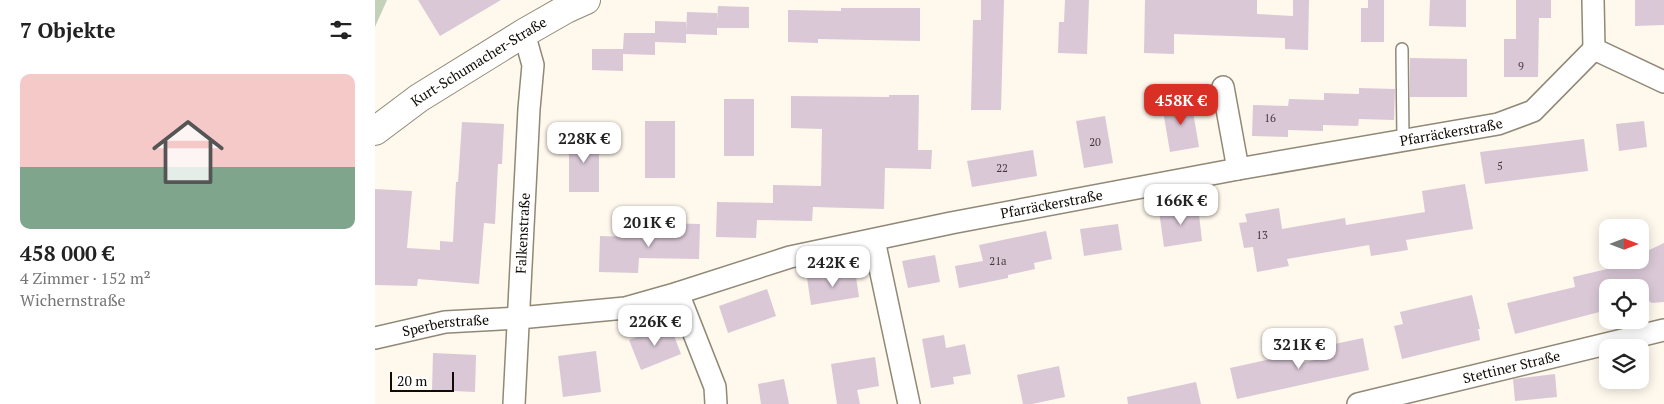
<!DOCTYPE html>
<html lang="de">
<meta charset="utf-8">
<style>
body{margin:0;font-family:"PT Serif",serif;background:#f6f6f6;color:#222;height:100vh;display:flex;flex-direction:column;font-size:19px;white-space:nowrap}
*{box-sizing:border-box;margin:0}
p{font-size:16px;color:#767676}
.icon{flex:none;width:28px;height:28px;fill:none;stroke:currentColor;stroke-width:2;stroke-linecap:round;stroke-linejoin:round}
.map{position:relative;flex:1;overflow:hidden}
.side{display:flex;flex-direction:column;background:#fff;width:375px}
.side>*{flex:none}
.needle{width:32px;rotate:90deg}
.fabs{position:absolute;left:1224px;top:219px;display:grid;gap:10px}
.fabs a{display:grid;place-items:center;width:50px;height:50px;border-radius:10px;background:#fff;box-shadow:0 2px 12px #0003;font-size:25px}
.scale{position:absolute;left:15px;bottom:12px;width:64px;box-sizing:border-box;padding-left:5px;border:2px solid #0f0b06;border-top:0;font-size:14px;line-height:18px;white-space:nowrap;color:#0f0b06;-webkit-text-stroke:4px #fff;paint-order:stroke}
.price{position:absolute;translate:-50% -42px;padding:0 11px;border-radius:10px;background:#fff;color:#222;font-size:16px;line-height:32px;filter:drop-shadow(0 1px 2px #0008)}
.price::after{content:'';position:absolute;left:50%;top:30px;width:15px;height:11px;margin-left:-8px;background:inherit;clip-path:polygon(0 0,100% 0,50% 100%)}
.price.on{background:#d93025;color:#fff}
ul{padding:0;list-style:none}
li{display:grid;align-content:center;gap:10px;height:265px;padding:0 20px}
li+li{border-top:1px solid #e0e0e0}
li span{display:grid;place-items:center;height:155px;border-radius:10px;color:#555}
li>.icon{margin-inline-start:auto}
span .icon{width:90px;height:90px;fill:#fffc;stroke-width:1}
li b{font-size:21px}
h2{display:flex;justify-content:space-between;align-items:center;height:60px;padding:0 20px;font-size:21px}
main{display:flex;flex:1;min-height:0}
.map>svg:first-child{display:block}
.green{fill:#c2d1b7}
.building{fill:#dac8d7}
.lines{fill:none;stroke-linecap:round;stroke-linejoin:round}
.lane-casing{stroke:#918876;stroke-width:14}
.street-casing{stroke:#918876;stroke-width:24}
.secondary-casing{stroke:#918876;stroke-width:30}
.lane{stroke:#fff;stroke-width:11}
.street{stroke:#fff;stroke-width:21}
.secondary{stroke:#fff;stroke-width:28}
.labels{text-anchor:middle;stroke-width:5;stroke-linejoin:round;paint-order:stroke}
.number-label{font-size:11px;fill:#423a3a}
.street-label{font-size:14px;fill:#0f0b06;stroke:#fff}
</style>
<main>
<section class="side">
<h2>7 Objekte<svg class="icon" aria-label="filters" viewBox="0 0 24 24"><path d="M4 7h16M4 17h16"/><circle cx="9" cy="7" r="2"/><circle cx="15" cy="17" r="2"/></svg></h2>
<ul>
<li><span style="background:linear-gradient(#f6c9c9 60%,#7fa58c 0)"><svg class="icon" aria-label="home" viewBox="0 0 24 24"><path d="M3 11l9-7 9 7M6 9v11h12V9"/></svg></span><div><b>458 000 €</b><p>4 Zimmer · 152 m²</p><p>Wichernstraße</p></div></li>
</ul>
</section>
<div class="map">
<svg width="1289" height="404" viewBox="0 0 1289 404">
<rect width="100%" height="100%" fill="#fff8ed"/>
<polygon class="green" points="0,0 12,0 0,27"/>
<g class="building">
<polygon points="43,0 126,0 65,36"/>
<polygon points="606,0 629,0 626,110 596,110 598,20 606,20"/>
<polygon points="690,0 714,0 712,54 683,53 684,22 689,22"/>
<polygon points="770,0 882,0 882,14 918,16 918,0 934,0 933,50 910,49 910,38 799,34 799,54 769,53"/>
<polygon points="993,0 1009,0 1009,42 986,42 986,8 993,8"/>
<polygon points="1055,0 1091,0 1091,27 1054,26"/>
<polygon points="1141,0 1176,0 1176,18 1164,18 1163,77 1129,77 1129,39 1141,39"/>
<polygon points="1260,0 1289,0 1289,25 1260,26"/>
<polygon points="343,6 374,7 374,28 342,28 342,35 311,34 311,43 280,42 280,55 248,54 248,71 217,70 217,49 248,49 249,33 280,33 280,21 311,22 311,32 312,12 342,13 342,20"/>
<polygon points="466,8 545,8 545,41 443,39 443,43 413,42 413,10 466,11"/>
<polygon points="1035,58 1092,59 1092,97 1035,97"/>
<polygon points="984,88 1020,89 1019,120 984,119 983,126 948,125 948,131 913,130 913,137 877,136 878,105 913,106 914,99 949,100 949,93 984,94"/>
<polygon points="514,95 544,95 543,150 557,150 556,169 510,168 509,209 438,207 437,221 382,220 381,238 341,237 342,202 398,203 398,185 446,186 447,129 416,128 416,96 514,97"/>
<rect x="349" y="99" width="30" height="57"/>
<polygon points="816,100 824,147 795,152 787,105"/>
<polygon points="730,116 738,163 709,168 701,121"/>
<rect x="270" y="121" width="30" height="57"/>
<polygon points="1269,121 1272,147 1244,151 1241,124"/>
<polygon points="87,122 129,124 127,164 123,164 120,224 109,223 104,284 43,279 42,286 0,285 0,189 37,191 32,248 65,250 65,241 78,242 81,182 83,182"/>
<rect x="194" y="135" width="30" height="57"/>
<polygon points="1209,139 1213,171 1110,184 1105,152"/>
<polygon points="658,150 662,176 597,187 592,161"/>
<polygon points="1090,184 1098,229 1031,240 1033,250 996,256 994,245 912,259 914,266 882,272 878,247 869,248 864,223 872,222 870,214 904,208 907,229 970,218 971,225 1050,212 1047,191"/>
<polygon points="823,206 827,241 789,247 784,211"/>
<polygon points="285,223 325,224 324,259 264,258 263,273 224,272 225,236 284,238"/>
<polygon points="743,224 747,250 709,256 705,229"/>
<polygon points="671,231 677,259 659,263 660,269 633,275 633,278 584,288 580,266 608,261 604,245"/>
<polygon points="1289,243 1289,302 1277,303 1267,297 1264,286 1257,288 1232,288 1232,310 1140,334 1132,303 1200,287 1198,277 1271,260 1270,252"/>
<polygon points="560,255 565,282 533,288 527,261"/>
<polygon points="480,270 484,297 436,305 432,278"/>
<polygon points="392,289 401,316 353,333 344,306"/>
<polygon points="1097,295 1105,329 1103,329 1105,340 1027,359 1019,326 1028,324 1025,312"/>
<polygon points="295,325 306,354 266,370 254,340"/>
<polygon points="569,335 571,348 590,344 596,374 578,377 579,384 556,388 547,339"/>
<polygon points="988,338 994,370 862,399 855,368 924,353 926,363 958,356 955,345"/>
<polygon points="221,351 226,392 188,397 183,356"/>
<polygon points="58,353 101,355 100,392 57,390"/>
<polygon points="500,357 504,386 482,390 485,404 462,404 456,364"/>
<polygon points="684,366 690,397 657,404 648,404 642,375"/>
<polygon points="1180,374 1182,397 1140,401 1138,379"/>
<polygon points="409,379 414,404 386,404 383,384"/>
<polygon points="821,382 826,404 753,404 752,397"/>
</g>
<g class="lines">
<defs>
<polyline id="lane" points="1027,49 1028,140"/>
<g id="street">
<polyline points="1218,0 1219,49 1289,82"/>
<polyline points="848,87 863,169"/>
<polyline points="499,240 534,404"/>
<polyline points="303,293 340,387 341,404"/>
<path id="s1" d="M0,338l70,-16 74,-4 106,-10 53,-15 112,-36 161,-34 287,-54 260,-45 35,-13 61,-62"/>
<path id="s2" d="M139,404l15,-295 4,-44 -9,-32"/>
<path id="s3" d="M983,404l306,-74"/>
</g>
<g id="secondary">
<path id="s4" d="M0,131l44,-33 105,-65 42,-24 20,-9"/>
</g>
</defs>
<use href="#lane" class="lane-casing"/>
<use href="#street" class="street-casing"/>
<use href="#secondary" class="secondary-casing"/>
<use href="#lane" class="lane"/>
<use href="#street" class="street"/>
<use href="#secondary" class="secondary"/>
</g>
<g class="labels">
<g class="number-label">
<text x="1146" y="70">9</text>
<text x="895" y="122">16</text>
<text x="720" y="146">20</text>
<text x="1125" y="170">5</text>
<text x="627" y="172">22</text>
<text x="887" y="239">13</text>
<text x="623" y="265">21a</text>
</g>
<g class="street-label">
<text dy="5" stroke="none"><textPath href="#s4" startOffset="125">Kurt-Schumacher-Straße</textPath></text>
<text dy="5" stroke="none"><textPath href="#s1" startOffset="1098">Pfarräckerstraße</textPath></text>
<text dy="5" stroke="none"><textPath href="#s1" startOffset="692">Pfarräckerstraße</textPath></text>
<text dy="5" stroke="none"><textPath href="#s2" startOffset="171">Falkenstraße</textPath></text>
<text dy="5" stroke="none"><textPath href="#s1" startOffset="72">Sperberstraße</textPath></text>
<text dy="5" stroke="none"><textPath href="#s3" startOffset="158">Stettiner Straße</textPath></text>
</g>
</g>
</svg>
<div class="fabs">
<a><svg class="needle" viewBox="-14 -14 28 28"><path d="M0-13l5 13h-10z" fill="#e53935"/><path d="M0 13l5-13h-10z" fill="#767676"/></svg></a>
<a><svg class="icon" aria-label="locate" viewBox="0 0 24 24"><circle cx="12" cy="12" r="6"/><path d="M12 2v4M12 18v4M2 12h4M18 12h4"/></svg></a>
<a><svg class="icon" aria-label="layers" viewBox="0 0 24 24"><path d="M12 4l9 5-9 5-9-5zM3 14l9 5 9-5"/></svg></a>
</div>
<div class="scale">20 m</div>
<b class="price on" style="left:806px;top:126px">458K €</b>
<b class="price" style="left:209px;top:164px">228K €</b>
<b class="price" style="left:806px;top:226px">166K €</b>
<b class="price" style="left:274px;top:248px">201K €</b>
<b class="price" style="left:458px;top:288px">242K €</b>
<b class="price" style="left:280px;top:347px">226K €</b>
<b class="price" style="left:924px;top:370px">321K €</b>
</div>
</main>
